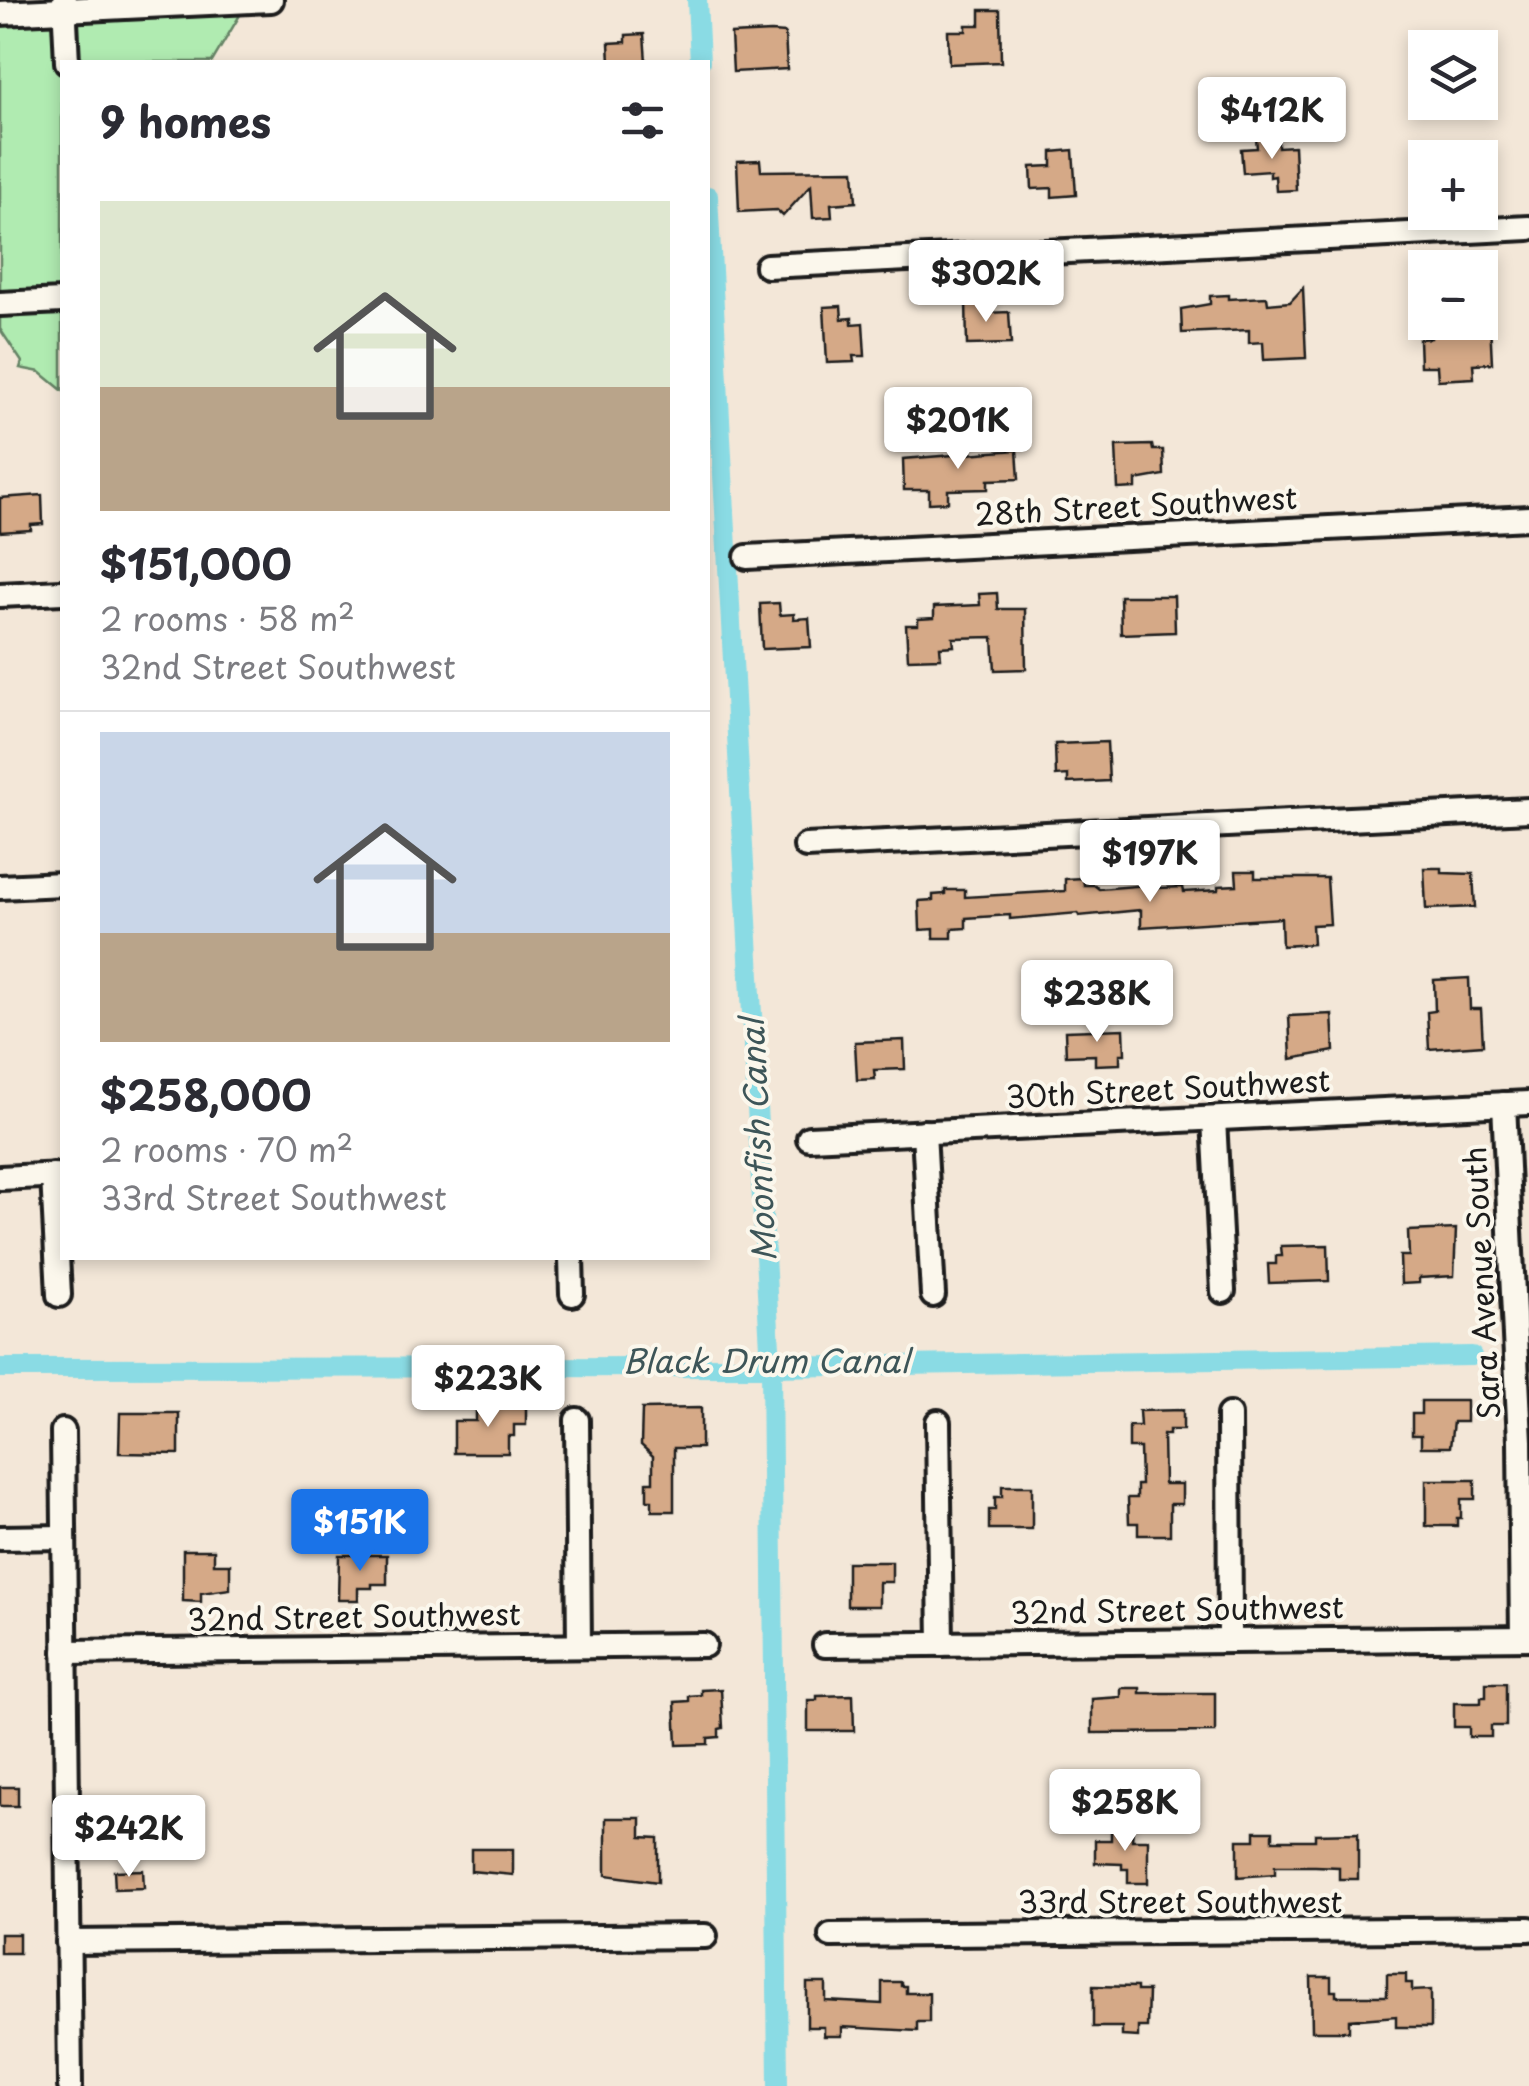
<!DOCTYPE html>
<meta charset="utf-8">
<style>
body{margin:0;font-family:"Playpen Sans",sans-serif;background:#f2f2f3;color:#2b2b33;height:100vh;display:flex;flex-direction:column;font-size:38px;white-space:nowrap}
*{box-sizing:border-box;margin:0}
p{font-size:32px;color:#7c7c81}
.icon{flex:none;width:55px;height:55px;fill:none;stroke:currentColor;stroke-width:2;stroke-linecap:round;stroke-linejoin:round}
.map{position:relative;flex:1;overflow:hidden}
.sheet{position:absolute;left:60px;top:60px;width:650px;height:1200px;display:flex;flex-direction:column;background:#fff;border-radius:0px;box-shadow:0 5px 15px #0003}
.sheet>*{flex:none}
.fabs{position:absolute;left:1408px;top:30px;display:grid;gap:20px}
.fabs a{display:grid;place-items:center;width:90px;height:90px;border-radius:0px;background:#fff;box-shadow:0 5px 15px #0003;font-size:50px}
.price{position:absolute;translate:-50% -85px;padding:0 22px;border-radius:10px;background:#fff;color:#222;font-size:32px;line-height:65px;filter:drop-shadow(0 2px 5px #0008)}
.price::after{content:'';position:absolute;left:50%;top:60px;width:30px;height:22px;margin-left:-15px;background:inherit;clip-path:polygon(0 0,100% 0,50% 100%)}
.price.active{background:#1a73e8;color:#fff}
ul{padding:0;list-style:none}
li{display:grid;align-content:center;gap:20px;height:530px;padding:0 40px}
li+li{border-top:2px solid #e1e1e2}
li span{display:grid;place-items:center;height:310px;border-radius:0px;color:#555}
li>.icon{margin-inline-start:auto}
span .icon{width:180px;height:180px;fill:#fffc;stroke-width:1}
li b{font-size:42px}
h2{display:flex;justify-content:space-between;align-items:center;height:120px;padding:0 40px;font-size:42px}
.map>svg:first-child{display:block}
.green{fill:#b0ebb1;stroke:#668466;stroke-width:2.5}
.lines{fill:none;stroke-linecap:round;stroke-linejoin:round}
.canal{stroke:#8adbe4;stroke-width:20}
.building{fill:#d5a987;stroke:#1c1c1c;stroke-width:2.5}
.street-casing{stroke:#1c1c1c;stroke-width:30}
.street{stroke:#fbf7ec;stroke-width:22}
.labels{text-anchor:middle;stroke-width:8;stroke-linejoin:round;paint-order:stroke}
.street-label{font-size:30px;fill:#1c1c1c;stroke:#fbf7ec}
.water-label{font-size:32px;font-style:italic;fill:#3d5558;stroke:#fbf7ec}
</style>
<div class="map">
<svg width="1529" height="2086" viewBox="0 0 1529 2086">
<rect width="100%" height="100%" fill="#f3e7d8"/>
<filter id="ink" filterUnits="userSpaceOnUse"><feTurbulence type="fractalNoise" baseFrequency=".01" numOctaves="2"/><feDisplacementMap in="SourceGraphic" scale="20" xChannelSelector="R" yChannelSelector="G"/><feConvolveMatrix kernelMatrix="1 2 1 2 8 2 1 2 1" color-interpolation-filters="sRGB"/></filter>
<g filter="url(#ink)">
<polygon class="green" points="0,0 249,0 212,62 62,62 62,390 40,372 20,368 22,362 0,329"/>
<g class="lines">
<g class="canal">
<polyline points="697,0 700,62"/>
<polyline points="708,196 771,1367 778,2086"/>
<polyline points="0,1368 771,1367 1472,1356"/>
</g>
</g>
<g class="building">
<polygon points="980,10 1000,10 1001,62 949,64 948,31 966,31 966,25 980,25"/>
<polygon points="771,32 785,33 787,69 733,72 731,34"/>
<polygon points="644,34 646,62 610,62 609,43 626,42 626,35"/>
<polygon points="1278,137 1278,147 1294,146 1296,190 1276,191 1275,176 1270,177 1270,171 1243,173 1241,149 1257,148 1256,138"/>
<polygon points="1073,150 1076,195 1052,197 1052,188 1032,189 1031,167 1052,166 1052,152"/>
<polygon points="760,160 761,171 854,170 856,202 831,204 832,217 813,218 811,185 783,216 777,210 739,212 737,161"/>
<polygon points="1303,288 1306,358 1264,360 1263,342 1249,343 1249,330 1182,333 1181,309 1210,304 1210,296 1228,295 1228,299 1267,297 1268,304 1290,302"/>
<polygon points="985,299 985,313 1009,312 1011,344 967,345 966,300"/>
<polygon points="841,306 842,319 852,318 852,324 863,323 865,356 853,356 854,362 827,363 824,307"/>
<polygon points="1490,322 1492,363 1473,364 1474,378 1438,380 1437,366 1420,366 1419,339 1431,338 1430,326"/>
<polygon points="1152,445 1153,450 1163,450 1164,475 1136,480 1136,488 1118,489 1116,446"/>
<polygon points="1017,450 1019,479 988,480 988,489 948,490 948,502 929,503 929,490 904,490 903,459"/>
<polygon points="42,495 43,524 31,525 31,530 0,532 0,498"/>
<polygon points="997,593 998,609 1025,609 1026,669 995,670 993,637 953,638 954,646 940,647 941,658 908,659 906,625 918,625 918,619 934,618 934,607 980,605 979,594"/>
<polygon points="1120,596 1174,596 1175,632 1121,634"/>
<polygon points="779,603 780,615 794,614 794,619 809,618 811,647 762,649 760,604"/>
<polygon points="1107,742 1109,781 1068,783 1068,775 1056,776 1055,744"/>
<polygon points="1424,868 1442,868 1442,873 1473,874 1475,907 1426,909"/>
<polygon points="1236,871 1255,871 1255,878 1327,878 1330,924 1312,925 1313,944 1282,946 1281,918 1141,927 1141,910 1079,916 1078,913 1010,919 1010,915 966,918 966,928 952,929 952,938 934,938 934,929 920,930 919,901 933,900 933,895 945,894 945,890 965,890 965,897 1065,891 1065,879 1083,878 1084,885 1094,885 1099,889 1159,884 1159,888 1183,887 1184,892 1218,890 1218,886 1237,885"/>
<polygon points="1469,978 1470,1009 1481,1009 1483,1045 1429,1049 1427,1012 1435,1011 1434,980"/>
<polygon points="1332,1014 1334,1051 1291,1059 1289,1016"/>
<polygon points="1124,1029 1125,1054 1120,1054 1120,1064 1095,1065 1095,1055 1066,1056 1065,1031"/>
<polygon points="904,1040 905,1069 874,1070 875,1079 857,1080 855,1042"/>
<polygon points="1456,1229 1454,1276 1419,1278 1419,1283 1401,1284 1400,1256 1409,1256 1408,1231"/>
<polygon points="1328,1245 1329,1281 1269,1283 1268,1264 1276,1264 1276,1256 1282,1256 1281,1246"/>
<polygon points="1421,1401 1466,1401 1466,1422 1453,1422 1450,1447 1421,1447 1421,1435 1412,1435 1412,1414 1421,1414"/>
<polygon points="476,1406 526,1407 526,1425 514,1425 514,1436 508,1436 508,1453 454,1453 454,1421 476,1421"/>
<polygon points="701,1408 701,1448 674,1448 674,1511 652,1511 652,1500 647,1500 647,1482 653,1482 653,1456 641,1445 642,1409"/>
<polygon points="1183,1410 1183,1430 1169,1430 1169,1435 1163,1435 1164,1484 1182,1484 1182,1504 1170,1504 1170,1535 1138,1535 1138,1523 1129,1523 1128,1498 1137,1498 1137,1485 1141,1485 1140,1448 1129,1448 1129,1426 1140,1426 1139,1411"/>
<polygon points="120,1413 179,1413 179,1454 119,1453"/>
<polygon points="1426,1480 1475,1480 1475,1499 1461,1499 1461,1518 1457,1518 1457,1526 1426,1526"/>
<polygon points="1002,1486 1032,1486 1032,1529 989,1529 989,1510 995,1510 995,1497 1002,1497"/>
<polygon points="183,1550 214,1550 214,1564 230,1564 230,1589 201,1593 201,1602 183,1601"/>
<polygon points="339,1555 387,1555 387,1584 372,1584 372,1588 358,1588 358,1600 338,1600"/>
<polygon points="847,1562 892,1562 892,1582 879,1582 879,1606 847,1606"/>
<polygon points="1486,1683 1506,1683 1506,1726 1491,1726 1491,1737 1469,1737 1469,1727 1454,1727 1454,1703 1481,1703 1481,1697 1486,1697"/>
<polygon points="1121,1688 1140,1688 1140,1693 1215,1693 1215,1732 1092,1733 1092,1699 1121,1697"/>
<polygon points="721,1689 723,1728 719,1729 719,1737 708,1738 708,1744 677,1745 675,1702 689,1701 689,1696 701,1695 701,1690"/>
<polygon points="853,1695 854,1731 808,1731 808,1700 817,1700 817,1696"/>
<rect x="0" y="1787" width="18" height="19"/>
<polygon points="606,1818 641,1818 641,1837 658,1838 658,1882 606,1875"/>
<polygon points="1111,1829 1133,1829 1132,1840 1148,1840 1148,1883 1128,1883 1128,1869 1122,1869 1122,1864 1095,1863 1095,1840 1111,1840"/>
<polygon points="1255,1831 1273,1831 1273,1840 1315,1840 1315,1834 1358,1833 1358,1879 1339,1879 1339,1867 1315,1866 1275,1866 1275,1874 1238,1877 1238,1840 1255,1840"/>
<polygon points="471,1849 513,1849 513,1875 471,1871"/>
<polygon points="143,1870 144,1888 115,1889 114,1871"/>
<rect x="0" y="1934" width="19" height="19"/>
<polygon points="1387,1974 1406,1974 1406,1983 1412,1983 1412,1991 1431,1990 1431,2027 1396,2027 1396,2016 1349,2020 1349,2031 1312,2031 1311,1977 1331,1977 1331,1991 1336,1991 1336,1996 1387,1996"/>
<polygon points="882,1982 901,1982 901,1986 906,1986 906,1993 929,1993 929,2022 917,2022 917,2031 842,2027 842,2036 824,2036 824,2027 807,2027 807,1983 826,1983 826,2001 882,2004"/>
<polygon points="1093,1986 1137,1987 1137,1991 1148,1991 1147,2027 1138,2027 1138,2037 1122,2036 1122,2027 1093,2027"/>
</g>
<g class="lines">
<defs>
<g id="street">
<polyline points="64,0 67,62"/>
<polyline points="0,13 271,0"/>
<polyline points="767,266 1529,228"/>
<polyline points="0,304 62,301"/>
<polyline points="747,557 1529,518"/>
<polyline points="0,595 62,592"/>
<polyline points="806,846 1529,810"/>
<polyline points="0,887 62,884"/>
<polyline points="1504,1104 1520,1441 1522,1638"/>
<polyline points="1214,1119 1223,1291"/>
<polyline points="924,1132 933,1295"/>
<polyline points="809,1138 1529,1103"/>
<polyline points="53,1175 59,1295"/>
<polyline points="0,1178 62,1175"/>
<polyline points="571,1258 572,1294"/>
<polyline points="1229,1415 1230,1641"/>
<polyline points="577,1420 579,1646"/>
<polyline points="938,1422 941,1644"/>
<polyline points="63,1431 70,2086"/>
<polyline points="0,1538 64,1537"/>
<polyline points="825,1645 1529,1638"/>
<polyline points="65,1652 704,1645"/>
<polyline points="831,1935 1529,1929"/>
<polyline points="68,1942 705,1936"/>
</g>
</defs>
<use href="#street" class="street-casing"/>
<use href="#street" class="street"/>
</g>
</g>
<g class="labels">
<g class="street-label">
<text transform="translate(1136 507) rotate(-3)" y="10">28th Street Southwest</text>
<text transform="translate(1168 1090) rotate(-3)" y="10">30th Street Southwest</text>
<text transform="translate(1483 1283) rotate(-93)" y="10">Sara Avenue South</text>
<text transform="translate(1177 1611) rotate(-1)" y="10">32nd Street Southwest</text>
<text transform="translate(354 1618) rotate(-1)" y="10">32nd Street Southwest</text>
<text x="1180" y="1913">33rd Street Southwest</text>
</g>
<g class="water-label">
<text transform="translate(759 1140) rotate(-93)" y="11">Moonfish Canal</text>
<text x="766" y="1373">Black Drum Canal</text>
</g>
</g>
</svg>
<div class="fabs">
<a><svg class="icon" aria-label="layers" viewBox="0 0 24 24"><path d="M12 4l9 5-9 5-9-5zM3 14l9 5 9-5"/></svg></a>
<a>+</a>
<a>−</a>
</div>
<b class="price" style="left:1272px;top:162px">$412K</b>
<b class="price" style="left:986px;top:325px">$302K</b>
<b class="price" style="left:958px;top:472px">$201K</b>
<b class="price" style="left:1150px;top:905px">$197K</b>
<b class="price" style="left:1097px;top:1045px">$238K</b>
<b class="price" style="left:488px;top:1430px">$223K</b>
<b class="price active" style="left:360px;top:1574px">$151K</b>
<b class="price" style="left:1125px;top:1854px">$258K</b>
<b class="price" style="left:129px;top:1880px">$242K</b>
<section class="sheet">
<h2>9 homes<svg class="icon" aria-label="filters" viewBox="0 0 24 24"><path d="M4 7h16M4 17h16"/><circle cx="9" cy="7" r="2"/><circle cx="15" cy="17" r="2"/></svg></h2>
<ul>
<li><span style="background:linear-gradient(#dfe7d0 60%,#b9a48a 0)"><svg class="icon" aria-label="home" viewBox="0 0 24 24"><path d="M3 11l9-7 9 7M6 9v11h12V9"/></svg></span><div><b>$151,000</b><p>2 rooms · 58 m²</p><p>32nd Street Southwest</p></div></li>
<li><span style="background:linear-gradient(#c9d6e8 65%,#b9a48a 0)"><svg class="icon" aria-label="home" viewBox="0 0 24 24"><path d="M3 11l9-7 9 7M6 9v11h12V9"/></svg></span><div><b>$258,000</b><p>2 rooms · 70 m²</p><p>33rd Street Southwest</p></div></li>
</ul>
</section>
</div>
